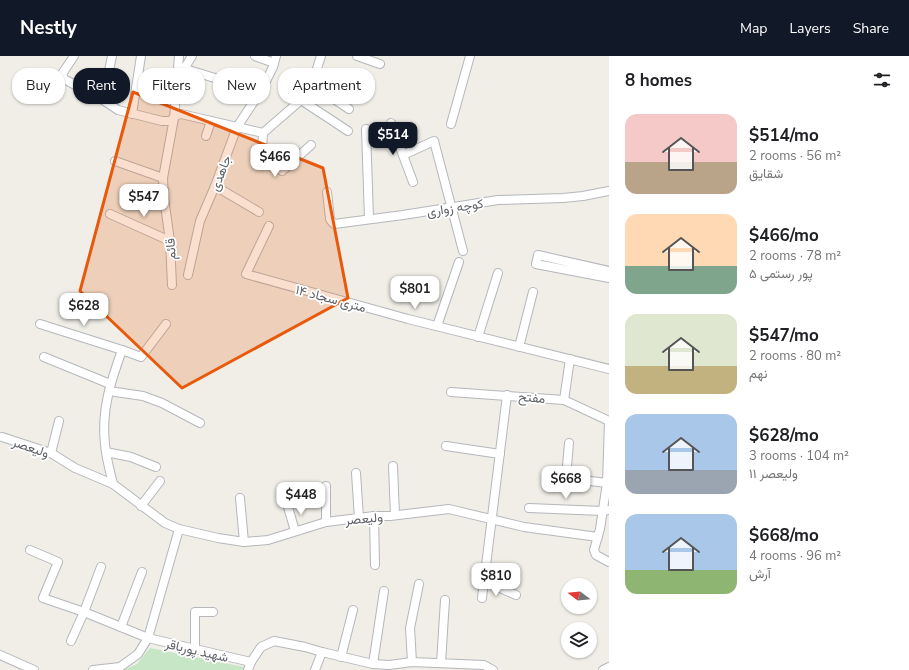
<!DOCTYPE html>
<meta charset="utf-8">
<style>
body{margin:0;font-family:"Nunito Sans",Vazirmatn,sans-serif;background:#f2f2f2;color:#202124;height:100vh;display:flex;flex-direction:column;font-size:15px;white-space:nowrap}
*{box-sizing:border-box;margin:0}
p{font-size:13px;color:#757577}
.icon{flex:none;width:22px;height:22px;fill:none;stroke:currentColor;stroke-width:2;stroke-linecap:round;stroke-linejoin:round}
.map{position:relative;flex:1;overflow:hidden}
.side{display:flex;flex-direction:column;background:#fff;width:300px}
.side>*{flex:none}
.guide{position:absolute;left:12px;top:12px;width:380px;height:36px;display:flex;gap:8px}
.needle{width:26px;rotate:286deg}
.controls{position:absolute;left:561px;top:522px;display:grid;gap:8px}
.controls a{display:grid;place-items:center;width:36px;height:36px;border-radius:50%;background:#fff;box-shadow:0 1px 3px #0004;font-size:20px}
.price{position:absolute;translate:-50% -34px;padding:0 9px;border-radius:8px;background:#fff;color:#222;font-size:13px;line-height:26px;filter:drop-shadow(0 1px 2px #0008)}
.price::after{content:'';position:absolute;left:50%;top:24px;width:12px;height:9px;margin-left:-6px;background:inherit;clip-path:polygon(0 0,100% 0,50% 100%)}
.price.on{background:#111827;color:#fff}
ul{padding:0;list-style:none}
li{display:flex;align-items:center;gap:12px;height:100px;padding:0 16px}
li span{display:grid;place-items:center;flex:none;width:112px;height:80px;border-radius:12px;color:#555}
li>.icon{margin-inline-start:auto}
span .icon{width:48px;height:48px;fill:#fffc;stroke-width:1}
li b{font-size:17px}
h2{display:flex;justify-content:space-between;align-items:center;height:48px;padding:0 16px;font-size:17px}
.tag{padding:0 14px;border-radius:16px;background:#fff;box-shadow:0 1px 3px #0004;font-size:14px;line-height:36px}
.tag.on{background:#111827;color:#fff}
header{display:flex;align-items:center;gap:24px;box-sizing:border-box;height:56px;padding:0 20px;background:#111827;color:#fff}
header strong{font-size:19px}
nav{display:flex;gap:22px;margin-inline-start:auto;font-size:14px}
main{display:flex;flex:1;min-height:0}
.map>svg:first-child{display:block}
.green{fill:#c6e6c5}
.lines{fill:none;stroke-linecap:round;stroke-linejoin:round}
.minor-casing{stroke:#b4b7bb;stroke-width:10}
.minor{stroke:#fff;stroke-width:8}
.marked{fill:#e8590c;fill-opacity:0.2;stroke:#e8590c;stroke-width:3;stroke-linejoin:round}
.labels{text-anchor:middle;stroke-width:3.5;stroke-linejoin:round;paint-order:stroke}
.street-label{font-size:13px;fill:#5f6267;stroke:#fff}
</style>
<header>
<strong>Nestly</strong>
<nav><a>Map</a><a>Layers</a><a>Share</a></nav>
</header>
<main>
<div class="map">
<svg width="609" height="614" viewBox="0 0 609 614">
<rect width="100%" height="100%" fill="#f0eee7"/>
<polygon class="green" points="150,592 244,611 243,614 124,614 137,608"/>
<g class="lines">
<defs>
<g id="minor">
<polyline points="74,0 62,18 64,23 103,44 118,54 162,65 170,65 177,59 181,58 263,77 301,44 312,28 321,0"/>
<polyline points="255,0 274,7"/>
<polyline points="357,0 380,8"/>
<polyline points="179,11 260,36"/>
<polyline points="184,13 192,0"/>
<polyline points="312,28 349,53"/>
<polyline points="103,44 112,0"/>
<polyline points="301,44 348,75"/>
<polyline points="132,58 141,0"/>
<polyline points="391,67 413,126"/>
<polyline points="451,68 470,0"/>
<polyline points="366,73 369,163"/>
<polyline points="263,77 262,94 282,115 311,89"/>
<polyline points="206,80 211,65"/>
<polyline points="403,99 434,85 463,195"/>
<polyline points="115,105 163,122"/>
<polyline points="215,130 259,156"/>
<polyline points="327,136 330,163 332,166 334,168 403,159 498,144 563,142 583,140 609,135"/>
<polyline points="110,158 170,185"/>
<polyline points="269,170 246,218 408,263 609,313"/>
<polyline points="609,215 538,199 536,208 609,222"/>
<polyline points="188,219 200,165 215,130 237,71 262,33 273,11 276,0"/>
<polyline points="172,229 170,185 164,142 163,122 174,62 179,0"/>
<polyline points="40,268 122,294"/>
<polyline points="437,270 459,206"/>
<polyline points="478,281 498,217"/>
<polyline points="519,291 533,236"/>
<polyline points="44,301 110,328"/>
<polyline points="109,335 143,340 162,347 200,367"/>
<polyline points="451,336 564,344 609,365"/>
<polyline points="564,344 570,303"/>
<polyline points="609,366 607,427 600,473 594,494 596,499 609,506"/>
<polyline points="2,381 51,397 75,412 113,428 165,467 179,473 218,482 244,486 268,484 326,466 374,460 390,460 449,453 524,471 598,481"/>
<polyline points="446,390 500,398"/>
<polyline points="106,396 131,401 156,411"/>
<polyline points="51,397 59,365"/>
<polyline points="393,410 395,459"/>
<polyline points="356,417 359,462"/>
<polyline points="548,420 607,427"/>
<polyline points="566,422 569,387"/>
<path d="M113,428c-3,-13 -7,-26 -8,-40 -4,-34 6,-63 17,-94l19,7 25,-33"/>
<polyline points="326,430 326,466"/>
<polyline points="240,442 244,486"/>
<polyline points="141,450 160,425"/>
<polyline points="288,451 295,475"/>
<polyline points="529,452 602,455 609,454"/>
<polyline points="374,460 375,509"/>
<polyline points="30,494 58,506 43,542 84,556 148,582 251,606 261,591 274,585 305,591 322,596 373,608 389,609 412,606 484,609 493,614"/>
<polyline points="484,525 516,539"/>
<polyline points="482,542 507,339"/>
<polyline points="121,571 142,516"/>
<polyline points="71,585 84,556 101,511"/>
<polyline points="195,593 195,556 213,556"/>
<polyline points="0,599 34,614"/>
<polyline points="341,601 353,554"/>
<polyline points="412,606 410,572 419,528"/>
<polyline points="441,607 445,544"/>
<polyline points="373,608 384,535"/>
<polyline points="93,614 120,611 138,598 148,582 179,473"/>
<polyline points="248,614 251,606"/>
<polyline points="315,614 322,596"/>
<polyline points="603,614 609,611"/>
</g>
</defs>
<use href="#minor" class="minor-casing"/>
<use href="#minor" class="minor"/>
</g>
<path class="marked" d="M133,36l190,76 25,130 -166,90 -102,-97z"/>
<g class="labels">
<g class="street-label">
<text transform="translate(220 117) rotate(-69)" y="5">جاهدی</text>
<text transform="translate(455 151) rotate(-9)" y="5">کوچه زواری</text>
<text transform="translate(170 193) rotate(-94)" y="5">قائم</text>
<text transform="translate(331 242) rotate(15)" y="5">۱۴ متری سجاد</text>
<text transform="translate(532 341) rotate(5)" y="5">مفتح</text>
<text transform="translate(31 391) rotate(19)" y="5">ولیعصر</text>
<text transform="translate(364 462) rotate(-5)" y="5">ولیعصر</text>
<text transform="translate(197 594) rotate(13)" y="5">شهید پورباقر</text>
</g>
</g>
</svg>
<div class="controls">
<a><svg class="needle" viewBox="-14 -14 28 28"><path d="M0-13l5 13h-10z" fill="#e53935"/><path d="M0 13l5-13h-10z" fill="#757577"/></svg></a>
<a><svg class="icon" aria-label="layers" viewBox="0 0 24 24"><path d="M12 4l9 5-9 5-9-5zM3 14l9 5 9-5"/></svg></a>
</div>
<b class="price on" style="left:393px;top:100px">$514</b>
<b class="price" style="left:275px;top:122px">$466</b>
<b class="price" style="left:144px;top:162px">$547</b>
<b class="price" style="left:415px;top:254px">$801</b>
<b class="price" style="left:84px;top:271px">$628</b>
<b class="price" style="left:566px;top:444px">$668</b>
<b class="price" style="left:301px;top:460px">$448</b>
<b class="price" style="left:496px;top:541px">$810</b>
<div class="guide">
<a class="tag">Buy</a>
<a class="tag on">Rent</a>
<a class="tag">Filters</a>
<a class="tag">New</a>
<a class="tag">Apartment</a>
</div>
</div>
<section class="side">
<h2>8 homes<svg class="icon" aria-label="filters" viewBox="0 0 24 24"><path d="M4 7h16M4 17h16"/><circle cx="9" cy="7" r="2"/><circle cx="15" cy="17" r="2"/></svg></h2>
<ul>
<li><span style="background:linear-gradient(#f6c9c9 60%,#b9a48a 0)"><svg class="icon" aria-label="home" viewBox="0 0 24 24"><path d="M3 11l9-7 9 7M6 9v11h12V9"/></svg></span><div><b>$514/mo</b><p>2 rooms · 56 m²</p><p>شقایق</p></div></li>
<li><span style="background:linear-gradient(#ffd9b3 65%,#7fa58c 0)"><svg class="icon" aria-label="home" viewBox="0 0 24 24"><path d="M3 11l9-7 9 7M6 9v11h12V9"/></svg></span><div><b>$466/mo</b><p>2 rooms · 78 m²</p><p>پور رستمی ۵</p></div></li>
<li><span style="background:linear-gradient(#dfe7d0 65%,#c2b280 0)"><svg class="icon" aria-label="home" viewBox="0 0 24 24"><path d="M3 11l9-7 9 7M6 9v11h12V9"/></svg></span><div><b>$547/mo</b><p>2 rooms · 80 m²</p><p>نهم</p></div></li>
<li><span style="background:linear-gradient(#a9c7e8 70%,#9aa5b1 0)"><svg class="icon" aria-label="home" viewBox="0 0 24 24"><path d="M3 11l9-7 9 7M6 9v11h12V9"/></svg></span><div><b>$628/mo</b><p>3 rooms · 104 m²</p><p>ولیعصر ۱۱</p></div></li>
<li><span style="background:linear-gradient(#a9c7e8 70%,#8fb573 0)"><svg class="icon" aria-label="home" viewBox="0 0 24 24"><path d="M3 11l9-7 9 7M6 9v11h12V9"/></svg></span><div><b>$668/mo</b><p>4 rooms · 96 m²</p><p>آرش</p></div></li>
</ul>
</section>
</main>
